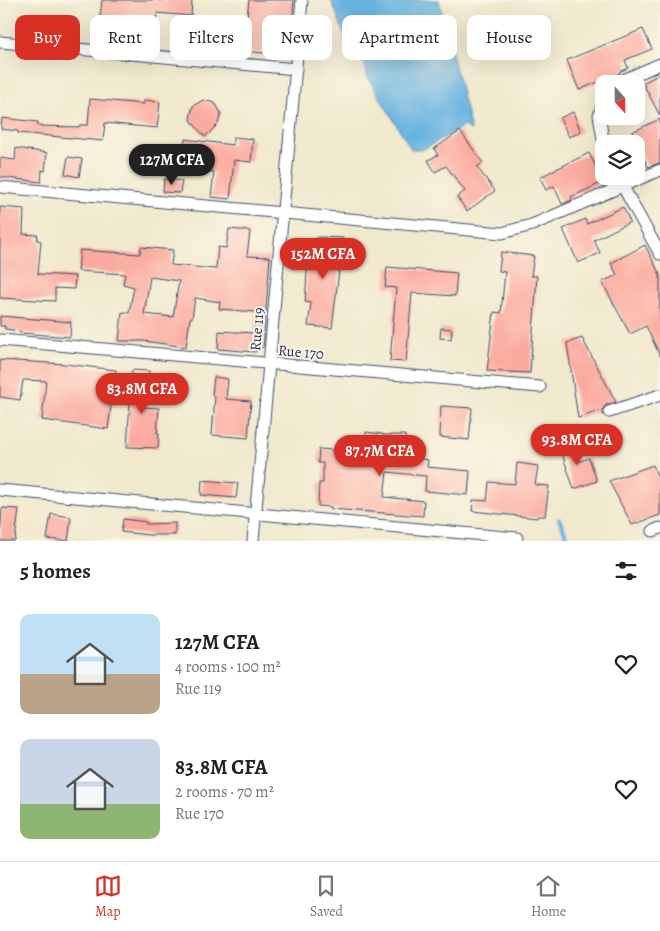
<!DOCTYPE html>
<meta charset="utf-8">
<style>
body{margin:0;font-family:Alegreya,serif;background:#f2f2f2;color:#222;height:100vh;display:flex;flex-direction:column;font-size:19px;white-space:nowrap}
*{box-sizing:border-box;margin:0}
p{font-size:16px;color:#767676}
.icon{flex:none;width:28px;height:28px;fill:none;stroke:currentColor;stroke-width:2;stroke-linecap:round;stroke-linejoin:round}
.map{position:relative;height:541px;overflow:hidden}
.sheet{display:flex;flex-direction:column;background:#fff;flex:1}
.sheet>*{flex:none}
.guide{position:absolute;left:15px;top:15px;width:630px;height:45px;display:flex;gap:10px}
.needle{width:32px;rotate:159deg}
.fabs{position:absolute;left:595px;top:75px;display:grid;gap:10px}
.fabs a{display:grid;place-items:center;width:50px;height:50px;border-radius:10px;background:#fff;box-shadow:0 5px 20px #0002;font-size:25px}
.price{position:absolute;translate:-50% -42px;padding:0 11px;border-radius:18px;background:#d93025;color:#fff;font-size:16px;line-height:32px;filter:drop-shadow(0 1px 2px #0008)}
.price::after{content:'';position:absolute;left:50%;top:30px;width:15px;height:11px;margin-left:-8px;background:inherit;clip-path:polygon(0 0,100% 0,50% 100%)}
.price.on{background:#222;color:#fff}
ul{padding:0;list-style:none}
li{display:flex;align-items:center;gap:15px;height:125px;padding:0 20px}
li span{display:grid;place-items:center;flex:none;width:140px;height:100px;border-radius:10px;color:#555}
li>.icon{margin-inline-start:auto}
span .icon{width:60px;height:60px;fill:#fffc;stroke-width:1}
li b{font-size:21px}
h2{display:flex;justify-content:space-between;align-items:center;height:60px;padding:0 20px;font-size:21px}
.tag{padding:0 18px;border-radius:10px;background:#fff;box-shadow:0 5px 20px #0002;font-size:18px;line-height:45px}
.tag.on{background:#d93025;color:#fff}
.menu{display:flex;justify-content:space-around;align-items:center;height:70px;border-top:1px solid #e0e0e0;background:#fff;font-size:14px;color:#767676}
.menu a{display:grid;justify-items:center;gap:2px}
.menu .on{color:#d93025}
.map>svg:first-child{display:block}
.water{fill:#68b4e1;stroke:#4272a0}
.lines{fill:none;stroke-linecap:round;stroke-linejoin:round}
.stream{stroke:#68b4e1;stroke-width:4}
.building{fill:#fbaa9f;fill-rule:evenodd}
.minor-casing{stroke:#3b4b6f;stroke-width:13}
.minor{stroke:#fff;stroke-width:11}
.labels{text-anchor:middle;stroke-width:4;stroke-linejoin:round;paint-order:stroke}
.street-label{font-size:15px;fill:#1b2f5e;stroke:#fcf5e5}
</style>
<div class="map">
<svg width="660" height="541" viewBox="0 0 660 541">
<rect width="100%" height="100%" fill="#fcf5e5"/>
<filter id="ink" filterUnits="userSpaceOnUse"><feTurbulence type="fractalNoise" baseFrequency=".02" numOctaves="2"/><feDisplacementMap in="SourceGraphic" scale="10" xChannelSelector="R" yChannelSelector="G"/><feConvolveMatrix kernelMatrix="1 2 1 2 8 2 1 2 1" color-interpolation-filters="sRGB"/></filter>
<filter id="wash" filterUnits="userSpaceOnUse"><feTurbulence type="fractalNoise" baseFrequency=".0096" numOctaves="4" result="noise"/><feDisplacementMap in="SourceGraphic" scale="20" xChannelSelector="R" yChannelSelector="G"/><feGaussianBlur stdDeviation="1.12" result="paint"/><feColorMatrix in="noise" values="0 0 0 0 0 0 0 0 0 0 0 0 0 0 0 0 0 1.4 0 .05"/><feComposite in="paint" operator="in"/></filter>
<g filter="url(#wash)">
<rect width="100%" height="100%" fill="#f0e9cd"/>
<polygon class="water" points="331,0 439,0 471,130 464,126 424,149 411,149 368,78 363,58 351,51"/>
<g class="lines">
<polyline class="stream" points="559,519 569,541"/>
</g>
<g id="blocks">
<g class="building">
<polygon points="102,0 192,0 191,16 157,13 154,42 98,36"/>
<polygon points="249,0 294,0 290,50 284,55 243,51"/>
<polygon points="643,29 652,49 625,60 628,68 619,72 620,73 579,90 567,60"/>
<polygon points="660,74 660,116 643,83"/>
<polygon points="90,99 144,104 144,100 160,102 157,128 105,123 103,141 18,133 18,131 1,129 2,118 38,122 38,126 79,127 80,125 88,125"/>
<polygon points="203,100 215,103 221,113 218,124 205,137 193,123 190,118 193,106"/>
<polygon points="573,112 581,132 569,137 560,118"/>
<polygon points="660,119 660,163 648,167 637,144 616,144 633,135 632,132"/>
<polygon points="460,131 483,163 477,167 495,191 467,211 457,197 465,191 446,166 435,172 428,160 438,155 434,149"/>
<polygon points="233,137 253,139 251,162 234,160 230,199 211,197 214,172 181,168 185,139 233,145"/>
<polygon points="16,148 47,153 45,171 42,170 41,182 0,177 0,158 15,160"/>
<polygon points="589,153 603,182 571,197 572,200 562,204 554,186 546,190 540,177"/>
<polygon points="68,157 82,159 79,177 65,174"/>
<polygon points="164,179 182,181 180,193 163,192"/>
<polygon points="0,207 24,209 23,234 38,235 37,240 41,241 38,274 75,276 74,289 55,288 55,301 0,298"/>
<polygon points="623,207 630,222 594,240 600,253 578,263 563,229 585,219 587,224"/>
<path d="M229,229l21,2 -3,25 23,1 -7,90 -8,5 -37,-3 1,-18 35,2 2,-21 -37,-3 1,-7 -25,-4 -3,20h-2l-4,29 -42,-6h-25l3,-29 7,1 5,-26 -11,-3 2,-10 -47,-3 2,-21 60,4 1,-7 32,3 -2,15 45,4 2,-22 8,1zM150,277l29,4 -6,36 -29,-3z"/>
<polygon points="317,237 343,238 332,328 308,326 311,303 305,302 309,244"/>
<polygon points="645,245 660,275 660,356 646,326 630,334 602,282 617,275 611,263"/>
<polygon points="501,252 534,256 531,276 537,276 530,373 487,371 494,312 501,313 505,272 499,271"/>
<polygon points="387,267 457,273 455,296 412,293 406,362 390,361 396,288 385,287"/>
<polygon points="0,316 71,322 70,337 20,333 20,331 5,329 5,326 0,326"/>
<polygon points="441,328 452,329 451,339 440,338"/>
<polygon points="582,338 616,402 606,405 602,410 578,418 567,343"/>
<polygon points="0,360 65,364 116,370 108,429 42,420 46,381 23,380 20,400 0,397"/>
<polygon points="132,370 149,371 148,388 144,387 142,407 159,408 157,433 159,433 158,448 127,447"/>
<polygon points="214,377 228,379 226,399 251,401 248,438 212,435 215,396 212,396"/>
<polygon points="441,406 472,408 469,440 440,437"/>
<polygon points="366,432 383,434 383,435 405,435 405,456 428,460 427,467 470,471 468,495 425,491 426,476 387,472 384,497 424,501 423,516 331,509 331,507 318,506 319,483 323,483 323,463 318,463 319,449 335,450 335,447 364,450"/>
<polygon points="569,438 578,462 589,458 597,481 574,489 558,442"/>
<polygon points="517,463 538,466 535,485 549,486 545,516 538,516 537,518 472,511 473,500 487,501 489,482 515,484"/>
<polygon points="653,465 660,482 660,515 632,525 609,481"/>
<polygon points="202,480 238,483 236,498 201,495"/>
<polygon points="2,508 19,509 15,541 0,541"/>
<polygon points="51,514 71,517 68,541 47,539"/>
<polygon points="123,519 146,522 146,524 175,523 175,535 149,535 121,532"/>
</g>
</g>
</g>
<g filter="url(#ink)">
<use href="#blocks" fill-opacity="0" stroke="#3b4b6f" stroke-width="1"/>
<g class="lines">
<defs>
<g id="minor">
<polyline points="0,42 296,69"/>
<polyline points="614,84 660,64"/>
<polyline points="604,100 599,115 604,145"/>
<polyline points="610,176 614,189"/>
<polyline points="622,185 660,254"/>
<polyline points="0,187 502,233 532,225 660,170"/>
<polyline points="0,340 540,387"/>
<polyline points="609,412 660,395"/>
<polyline points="0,490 517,538"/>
<polyline points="653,531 660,528"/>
<polyline points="253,541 302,0"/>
</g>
</defs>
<use href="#minor" class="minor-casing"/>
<use href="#minor" class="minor"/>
</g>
</g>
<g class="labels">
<g class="street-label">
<text transform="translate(257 329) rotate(-85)" y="5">Rue 119</text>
<text transform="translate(301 352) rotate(5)" y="5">Rue 170</text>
</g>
</g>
</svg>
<div class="fabs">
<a><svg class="needle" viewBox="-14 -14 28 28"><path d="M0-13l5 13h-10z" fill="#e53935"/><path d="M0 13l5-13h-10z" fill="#767676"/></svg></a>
<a><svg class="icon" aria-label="layers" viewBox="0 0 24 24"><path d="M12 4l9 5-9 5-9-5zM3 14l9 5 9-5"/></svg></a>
</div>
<b class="price on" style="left:172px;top:186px">127M CFA</b>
<b class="price" style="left:323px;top:280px">152M CFA</b>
<b class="price" style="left:142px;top:415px">83.8M CFA</b>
<b class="price" style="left:577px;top:466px">93.8M CFA</b>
<b class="price" style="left:380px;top:477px">87.7M CFA</b>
<div class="guide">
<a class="tag on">Buy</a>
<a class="tag">Rent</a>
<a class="tag">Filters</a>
<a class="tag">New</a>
<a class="tag">Apartment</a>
<a class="tag">House</a>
</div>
</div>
<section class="sheet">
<h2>5 homes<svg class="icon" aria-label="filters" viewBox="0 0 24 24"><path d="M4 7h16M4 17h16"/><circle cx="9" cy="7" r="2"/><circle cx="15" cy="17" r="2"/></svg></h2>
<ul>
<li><span style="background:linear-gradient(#bfe0f5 60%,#b9a48a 0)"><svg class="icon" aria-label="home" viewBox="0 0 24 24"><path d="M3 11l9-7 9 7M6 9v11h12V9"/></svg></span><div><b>127M CFA</b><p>4 rooms · 100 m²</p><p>Rue 119</p></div><svg class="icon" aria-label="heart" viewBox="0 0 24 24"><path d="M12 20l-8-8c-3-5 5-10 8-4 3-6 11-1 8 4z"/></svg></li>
<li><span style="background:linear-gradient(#c9d6e8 65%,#8fb573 0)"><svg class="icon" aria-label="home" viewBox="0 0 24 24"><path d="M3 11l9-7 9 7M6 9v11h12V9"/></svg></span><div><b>83.8M CFA</b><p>2 rooms · 70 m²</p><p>Rue 170</p></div><svg class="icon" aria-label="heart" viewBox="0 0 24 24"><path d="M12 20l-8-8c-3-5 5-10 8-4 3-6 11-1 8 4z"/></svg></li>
</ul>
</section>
<nav class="menu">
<a class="on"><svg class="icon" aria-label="map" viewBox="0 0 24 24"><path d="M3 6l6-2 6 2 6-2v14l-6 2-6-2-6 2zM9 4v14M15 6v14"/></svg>Map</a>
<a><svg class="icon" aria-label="saved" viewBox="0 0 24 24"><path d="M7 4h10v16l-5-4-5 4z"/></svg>Saved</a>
<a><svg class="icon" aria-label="home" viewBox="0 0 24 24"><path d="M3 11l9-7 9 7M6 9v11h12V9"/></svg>Home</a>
</nav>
